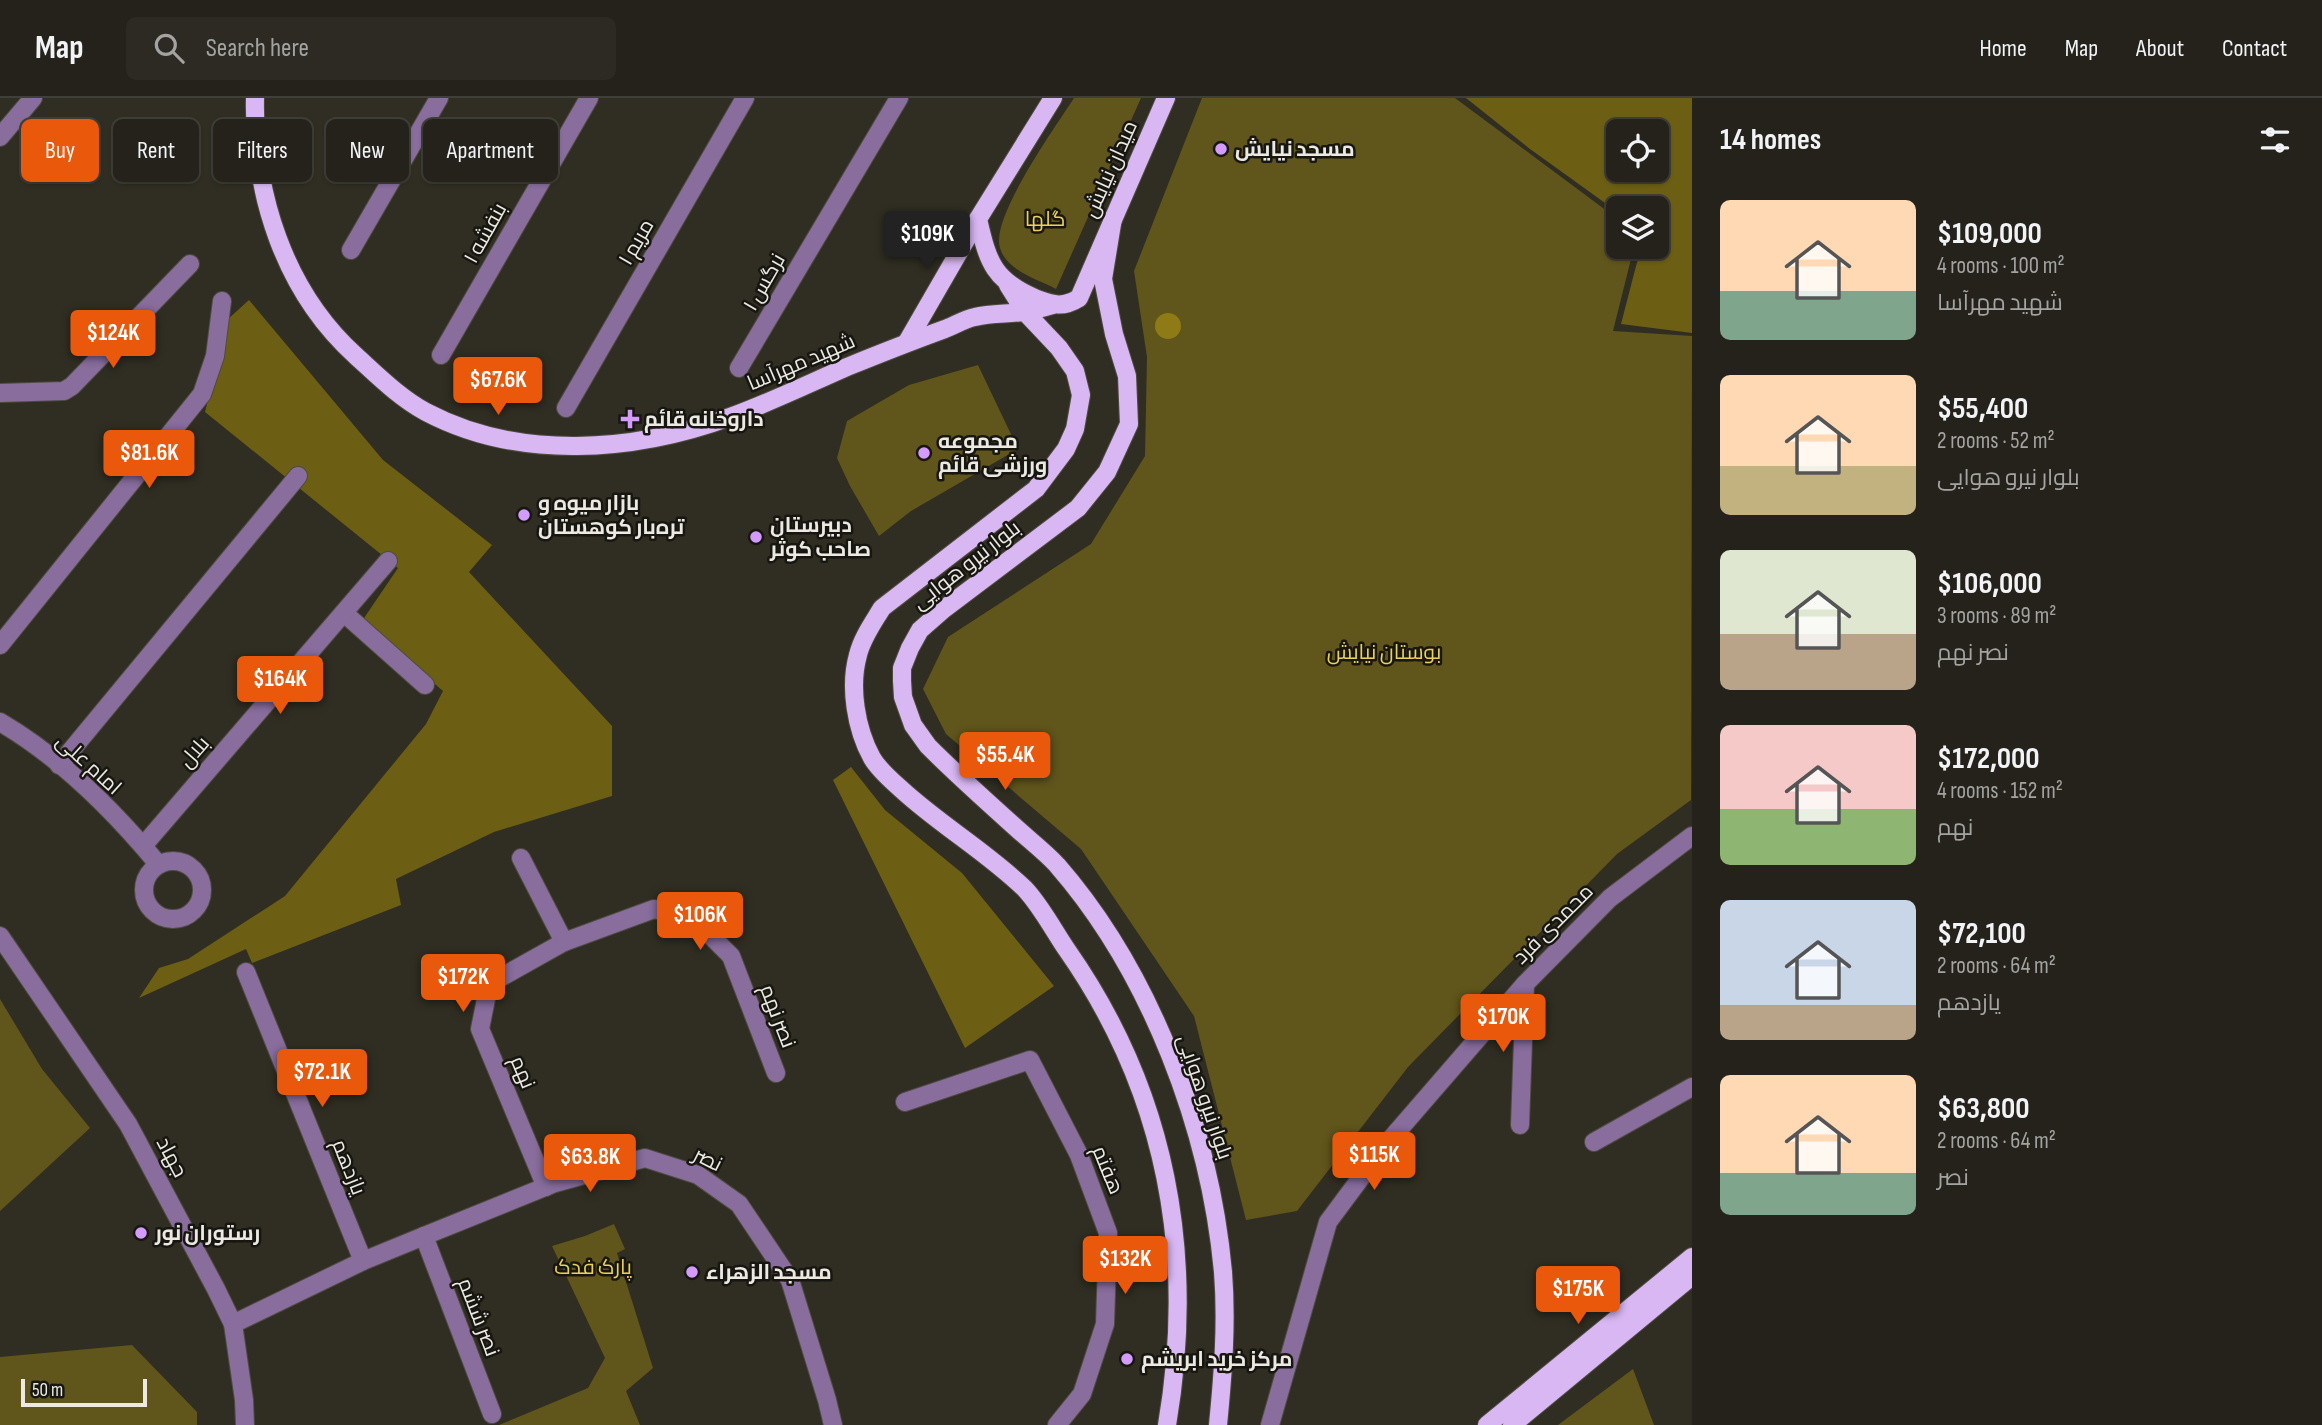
<!DOCTYPE html>
<meta charset="utf-8">
<style>
body{margin:0;font-family:"Sofia Sans Condensed",Cairo,sans-serif;background:#2c2a23;color:#f1f3f6;height:100vh;display:flex;flex-direction:column;font-size:26px;white-space:nowrap}
*{box-sizing:border-box;margin:0}
p{font-size:23px;color:#a3a4a2}
.icon{flex:none;width:38px;height:38px;fill:none;stroke:currentColor;stroke-width:2;stroke-linecap:round;stroke-linejoin:round}
.map{position:relative;flex:1;overflow:hidden}
.side{display:flex;flex-direction:column;background:#24221a;width:630px}
.side>*{flex:none}
.guide{position:absolute;left:21px;top:21px;width:665px;height:63px;display:flex;gap:14px}
.controls{position:absolute;left:1606px;top:21px;display:grid;gap:14px}
.controls a{display:grid;place-items:center;width:63px;height:63px;border-radius:10px;background:#24221a;box-shadow:0 2px 5px #0004,0 0 0 2px #413f39;font-size:35px}
.scale{position:absolute;left:21px;bottom:18px;width:126px;box-sizing:border-box;padding-left:7px;border:4px solid #ebe9e2;border-top:0;font-size:19px;line-height:24px;white-space:nowrap;color:#ebe9e2;-webkit-text-stroke:5px #171611;paint-order:stroke}
.price{position:absolute;translate:-50% -60px;padding:0 16px;border-radius:7px;background:#ea580c;color:#fff;font-size:23px;line-height:46px;filter:drop-shadow(0 2px 4px #0008)}
.price::after{content:'';position:absolute;left:50%;top:42px;width:21px;height:16px;margin-left:-10px;background:inherit;clip-path:polygon(0 0,100% 0,50% 100%)}
.price.current{background:#222;color:#fff}
ul{padding:0;list-style:none}
li{display:flex;align-items:center;gap:21px;height:175px;padding:0 28px}
li span{display:grid;place-items:center;flex:none;width:196px;height:140px;border-radius:10px;color:#555}
li>.icon{margin-inline-start:auto}
span .icon{width:84px;height:84px;fill:#fffc;stroke-width:1}
li b{font-size:30px}
h2{display:flex;justify-content:space-between;align-items:center;height:84px;padding:0 28px;font-size:30px}
.tag{padding:0 24px;border-radius:10px;background:#24221a;box-shadow:0 2px 5px #0004,0 0 0 2px #413f39;font-size:24px;line-height:63px}
.tag.current{background:#ea580c;color:#fff}
header{display:flex;align-items:center;gap:42px;box-sizing:border-box;height:98px;padding:0 35px;background:#24221a;border-bottom:2px solid #413f39}
header strong{font-size:33px}
nav{display:flex;gap:38px;margin-inline-start:auto;font-size:24px}
.search{width:490px;height:63px;background:#2c2a23;display:flex;align-items:center;gap:18px;box-sizing:border-box;padding:0 24px;border-radius:10px;color:#a3a4a2;font-size:26px}
main{display:flex;flex:1;min-height:0}
.map>svg:first-child{display:block}
.green{fill:#60551b}
.forest{fill:#6c5e13;fill-rule:evenodd}
.water{fill:#8e7b15}
.lines{fill:none;stroke-linecap:round;stroke-linejoin:round}
.minor-casing{stroke:#4e4c41;stroke-width:20}
.major-casing{stroke:#4e4c41;stroke-width:20}
.minor{stroke:#886d9d;stroke-width:18}
.major{stroke:#d9b7f3;stroke-width:18}
.poi-dot{fill:#d39cfc;stroke:#171611;stroke-width:2.5}
.labels{text-anchor:middle;stroke-width:5;stroke-linejoin:round;paint-order:stroke}
.poi-label{font-size:21px;font-weight:bold;fill:#ebe9e2;stroke:#171611;text-anchor:start}
.street-label{font-size:21px;fill:#ebe9e2;stroke:#171611}
.park-label{font-size:21px;fill:#ebd155;stroke:#171611}
</style>
<header>
<strong>Map</strong>
<div class="search"><svg class="icon" aria-label="search" viewBox="0 0 24 24"><circle cx="10" cy="10" r="6"/><path d="M15 15l6 6"/></svg>Search here</div>
<nav><a>Home</a><a>Map</a><a>About</a><a>Contact</a></nav>
</header>
<main>
<div class="map">
<svg width="1692" height="1327" viewBox="0 0 1692 1327">
<rect width="100%" height="100%" fill="#302e22"/>
<g class="green">
<path d="M1074,0h67l-85,191c-19,-10 -49,-18 -56,-41 -10,-30 56,-122 74,-150z"/>
<polygon points="1202,0 1455,0 1619,122 1619,149 1634,149 1613,233 1692,238 1691,702 1617,756 1408,969 1297,1113 1246,1122 1194,918 1081,751 946,636 923,591 948,539 1091,446 1145,358 1147,259 1134,173"/>
<polygon points="978,267 1018,351 911,413 879,438 850,388 837,360 847,323 909,287"/>
<polygon points="0,901 42,971 90,1030 0,1113"/>
<polygon points="614,1126 625,1151 617,1155 653,1270 626,1293 640,1327 499,1327 588,1290 605,1260 552,1148 585,1138"/>
<polygon points="132,1247 197,1314 197,1327 0,1327 0,1259"/>
<polygon points="1633,1271 1654,1327 1558,1327"/>
</g>
<g class="forest">
<path d="M1466,0h226v235l-71,-9 20,-77h16v-39h-38v5l-89,-64zM1619,33h38v39h-38z"/>
<polygon points="249,202 383,362 492,447 469,474 612,628 612,698 494,734 396,781 401,807 252,865 246,851 139,900 159,870 188,861 285,798 426,626 443,593 362,523 398,470 205,314 228,221"/>
<polygon points="851,669 885,712 962,775 1054,888 965,950 833,682"/>
</g>
<circle class="water" cx="1168" cy="228" r="13"/>
<g class="lines">
<defs>
<g id="minor">
<polyline points="0,39 33,0"/>
<polyline points="351,152 439,0"/>
<polyline points="441,257 589,0"/>
<polyline points="739,270 899,0"/>
<polyline points="0,295 64,293 72,288 190,166"/>
<polyline points="566,310 745,0"/>
<polyline points="344,515 425,587"/>
<polyline points="0,547 202,296 215,258 222,203"/>
<path d="M0,624c60,35 114,89 158,142"/>
<polyline points="59,667 298,378"/>
<polyline points="143,748 388,463"/>
<polyline points="521,760 564,844 489,886 480,931 546,1089"/>
<circle cx="173" cy="792" r="29"/>
<polyline points="0,838 128,1026 216,1191 233,1226 244,1302 245,1327"/>
<polyline points="564,844 654,811 694,821 731,858 776,975"/>
<polyline points="246,874 363,1163"/>
<polyline points="905,1004 1030,962 1079,1057 1108,1135 1105,1226 1082,1296 1057,1327"/>
<polyline points="1520,1027 1525,886"/>
<polyline points="1594,1044 1692,989"/>
<polyline points="424,1138 492,1316"/>
<polyline points="233,1226 363,1163 424,1138 555,1085 645,1060 698,1077 739,1106 790,1182 827,1302 833,1327"/>
<polyline points="1270,1327 1328,1124 1383,1050 1525,886 1610,800 1692,738"/>
</g>
<g id="major">
<path d="M255,0c-2,95 29,193 101,258 22,20 44,42 70,56 93,49 208,40 304,5 39,-14 78,-33 117,-50 32,-13 65,-26 98,-38 10,-4 20,-10 30,-12 15,-4 32,-3 47,-5 11,-1 21,-4 31,-7"/>
<path d="M1053,0l-75,121c10,44 16,62 59,80 17,6 26,9 42,-1l87,-200"/>
<path d="M1113,120l-10,61 11,55 13,42 2,48 -22,48 -29,36 -134,101 -24,21 -10,18 -8,20v13l1,16 10,28 15,21c28,28 57,54 86,80 14,13 30,25 43,39 94,108 153,265 166,407 4,51 0,102 -5,153"/>
<path d="M1008,187l17,27 34,36 16,23 6,24 -6,34 -9,20 -30,40 -154,119c-9,15 -20,30 -24,47 -9,32 -2,74 14,103 7,12 19,22 29,31 39,36 86,63 124,100 16,17 29,42 42,61 100,143 129,305 100,475"/>
<polyline points="907,244 978,121"/>
<polyline points="1487,1327 1692,1159"/>
<polyline points="1512,1327 1692,1178"/>
</g>
</defs>
<use href="#minor" class="minor-casing"/>
<use href="#major" class="major-casing"/>
<use href="#minor" class="minor"/>
<use href="#major" class="major"/>
</g>
<g class="poi-dot">
<circle cx="1221" cy="51" r="7"/>
<path d="M626.5 310.5h7v7h7v7h-7v7h-7v-7h-7v-7h7z"/>
<circle cx="924" cy="355" r="7"/>
<circle cx="524" cy="417" r="7"/>
<circle cx="756" cy="439" r="7"/>
<circle cx="141" cy="1135" r="7"/>
<circle cx="692" cy="1174" r="7"/>
<circle cx="1127" cy="1261" r="7"/>
</g>
<g class="labels">
<g class="poi-label">
<text x="1235" y="58">مسجد نیایش</text>
<text x="644" y="328">داروخانه قائم</text>
<text x="938" y="350">مجموعه<tspan x="938" dy="24">ورزشی قائم</tspan></text>
<text x="538" y="412">بازار میوه و<tspan x="538" dy="24">تره‌بار کوهستان</tspan></text>
<text x="770" y="434">دبيرستان<tspan x="770" dy="24">صاحب كوثر</tspan></text>
<text x="155" y="1142">رستوران نور</text>
<text x="706" y="1181">مسجد الزهراء</text>
<text x="1141" y="1268">مرکز خرید ابریشم</text>
</g>
<g class="street-label">
<text transform="translate(1110 71) rotate(-66)" y="7">میدان نیایش</text>
<text transform="translate(485 135) rotate(-61)" y="7">بنفشه ۱</text>
<text transform="translate(636 144) rotate(-60)" y="7">مریم ۱</text>
<text transform="translate(764 184) rotate(-60)" y="7">نرگس ۱</text>
<text transform="translate(801 264) rotate(-23)" y="7">شهید مهرآسا</text>
<text transform="translate(966 467) rotate(-38)" y="7">بلوار نیرو هوایی</text>
<text transform="translate(194 654) rotate(-49)" y="7">بلال</text>
<text transform="translate(89 666) rotate(42)" y="7">امام علی</text>
<text transform="translate(1553 826) rotate(-45)" y="7">محمدی فرد</text>
<text transform="translate(778 918) rotate(69)" y="7">نصر نهم</text>
<text transform="translate(523 974) rotate(67)" y="7">نهم</text>
<text transform="translate(1205 999) rotate(71)" y="7">بلوار نیرو هوایی</text>
<text transform="translate(172 1059) rotate(62)" y="7">جهاد</text>
<text transform="translate(708 1061) rotate(27)" y="7">نصر</text>
<text transform="translate(349 1069) rotate(68)" y="7">یازدهم</text>
<text transform="translate(1108 1072) rotate(68)" y="7">هفتم</text>
<text transform="translate(479 1219) rotate(69)" y="7">نصر ششم</text>
</g>
<g class="park-label">
<text x="1045" y="128">گلها</text>
<text x="1384" y="561">بوستان نیایش</text>
<text x="593" y="1176">پارک فدک</text>
</g>
</g>
</svg>
<div class="controls">
<a><svg class="icon" aria-label="locate" viewBox="0 0 24 24"><circle cx="12" cy="12" r="6"/><path d="M12 2v4M12 18v4M2 12h4M18 12h4"/></svg></a>
<a><svg class="icon" aria-label="layers" viewBox="0 0 24 24"><path d="M12 4l9 5-9 5-9-5zM3 14l9 5 9-5"/></svg></a>
</div>
<div class="scale">50 m</div>
<b class="price current" style="left:927px;top:173px">$109K</b>
<b class="price" style="left:113px;top:272px">$124K</b>
<b class="price" style="left:498px;top:319px">$67.6K</b>
<b class="price" style="left:149px;top:392px">$81.6K</b>
<b class="price" style="left:280px;top:618px">$164K</b>
<b class="price" style="left:1005px;top:694px">$55.4K</b>
<b class="price" style="left:700px;top:854px">$106K</b>
<b class="price" style="left:463px;top:916px">$172K</b>
<b class="price" style="left:1503px;top:956px">$170K</b>
<b class="price" style="left:322px;top:1011px">$72.1K</b>
<b class="price" style="left:1374px;top:1094px">$115K</b>
<b class="price" style="left:590px;top:1096px">$63.8K</b>
<b class="price" style="left:1125px;top:1198px">$132K</b>
<b class="price" style="left:1578px;top:1228px">$175K</b>
<div class="guide">
<a class="tag current">Buy</a>
<a class="tag">Rent</a>
<a class="tag">Filters</a>
<a class="tag">New</a>
<a class="tag">Apartment</a>
</div>
</div>
<section class="side">
<h2>14 homes<svg class="icon" aria-label="filters" viewBox="0 0 24 24"><path d="M4 7h16M4 17h16"/><circle cx="9" cy="7" r="2"/><circle cx="15" cy="17" r="2"/></svg></h2>
<ul>
<li><span style="background:linear-gradient(#ffd9b3 65%,#7fa58c 0)"><svg class="icon" aria-label="home" viewBox="0 0 24 24"><path d="M3 11l9-7 9 7M6 9v11h12V9"/></svg></span><div><b>$109,000</b><p>4 rooms · 100 m²</p><p>شهید مهرآسا</p></div></li>
<li><span style="background:linear-gradient(#ffd9b3 65%,#c2b280 0)"><svg class="icon" aria-label="home" viewBox="0 0 24 24"><path d="M3 11l9-7 9 7M6 9v11h12V9"/></svg></span><div><b>$55,400</b><p>2 rooms · 52 m²</p><p>بلوار نیرو هوایی</p></div></li>
<li><span style="background:linear-gradient(#dfe7d0 60%,#b9a48a 0)"><svg class="icon" aria-label="home" viewBox="0 0 24 24"><path d="M3 11l9-7 9 7M6 9v11h12V9"/></svg></span><div><b>$106,000</b><p>3 rooms · 89 m²</p><p>نصر نهم</p></div></li>
<li><span style="background:linear-gradient(#f6c9c9 60%,#8fb573 0)"><svg class="icon" aria-label="home" viewBox="0 0 24 24"><path d="M3 11l9-7 9 7M6 9v11h12V9"/></svg></span><div><b>$172,000</b><p>4 rooms · 152 m²</p><p>نهم</p></div></li>
<li><span style="background:linear-gradient(#c9d6e8 75%,#b9a48a 0)"><svg class="icon" aria-label="home" viewBox="0 0 24 24"><path d="M3 11l9-7 9 7M6 9v11h12V9"/></svg></span><div><b>$72,100</b><p>2 rooms · 64 m²</p><p>یازدهم</p></div></li>
<li><span style="background:linear-gradient(#ffd9b3 70%,#7fa58c 0)"><svg class="icon" aria-label="home" viewBox="0 0 24 24"><path d="M3 11l9-7 9 7M6 9v11h12V9"/></svg></span><div><b>$63,800</b><p>2 rooms · 64 m²</p><p>نصر</p></div></li>
</ul>
</section>
</main>
